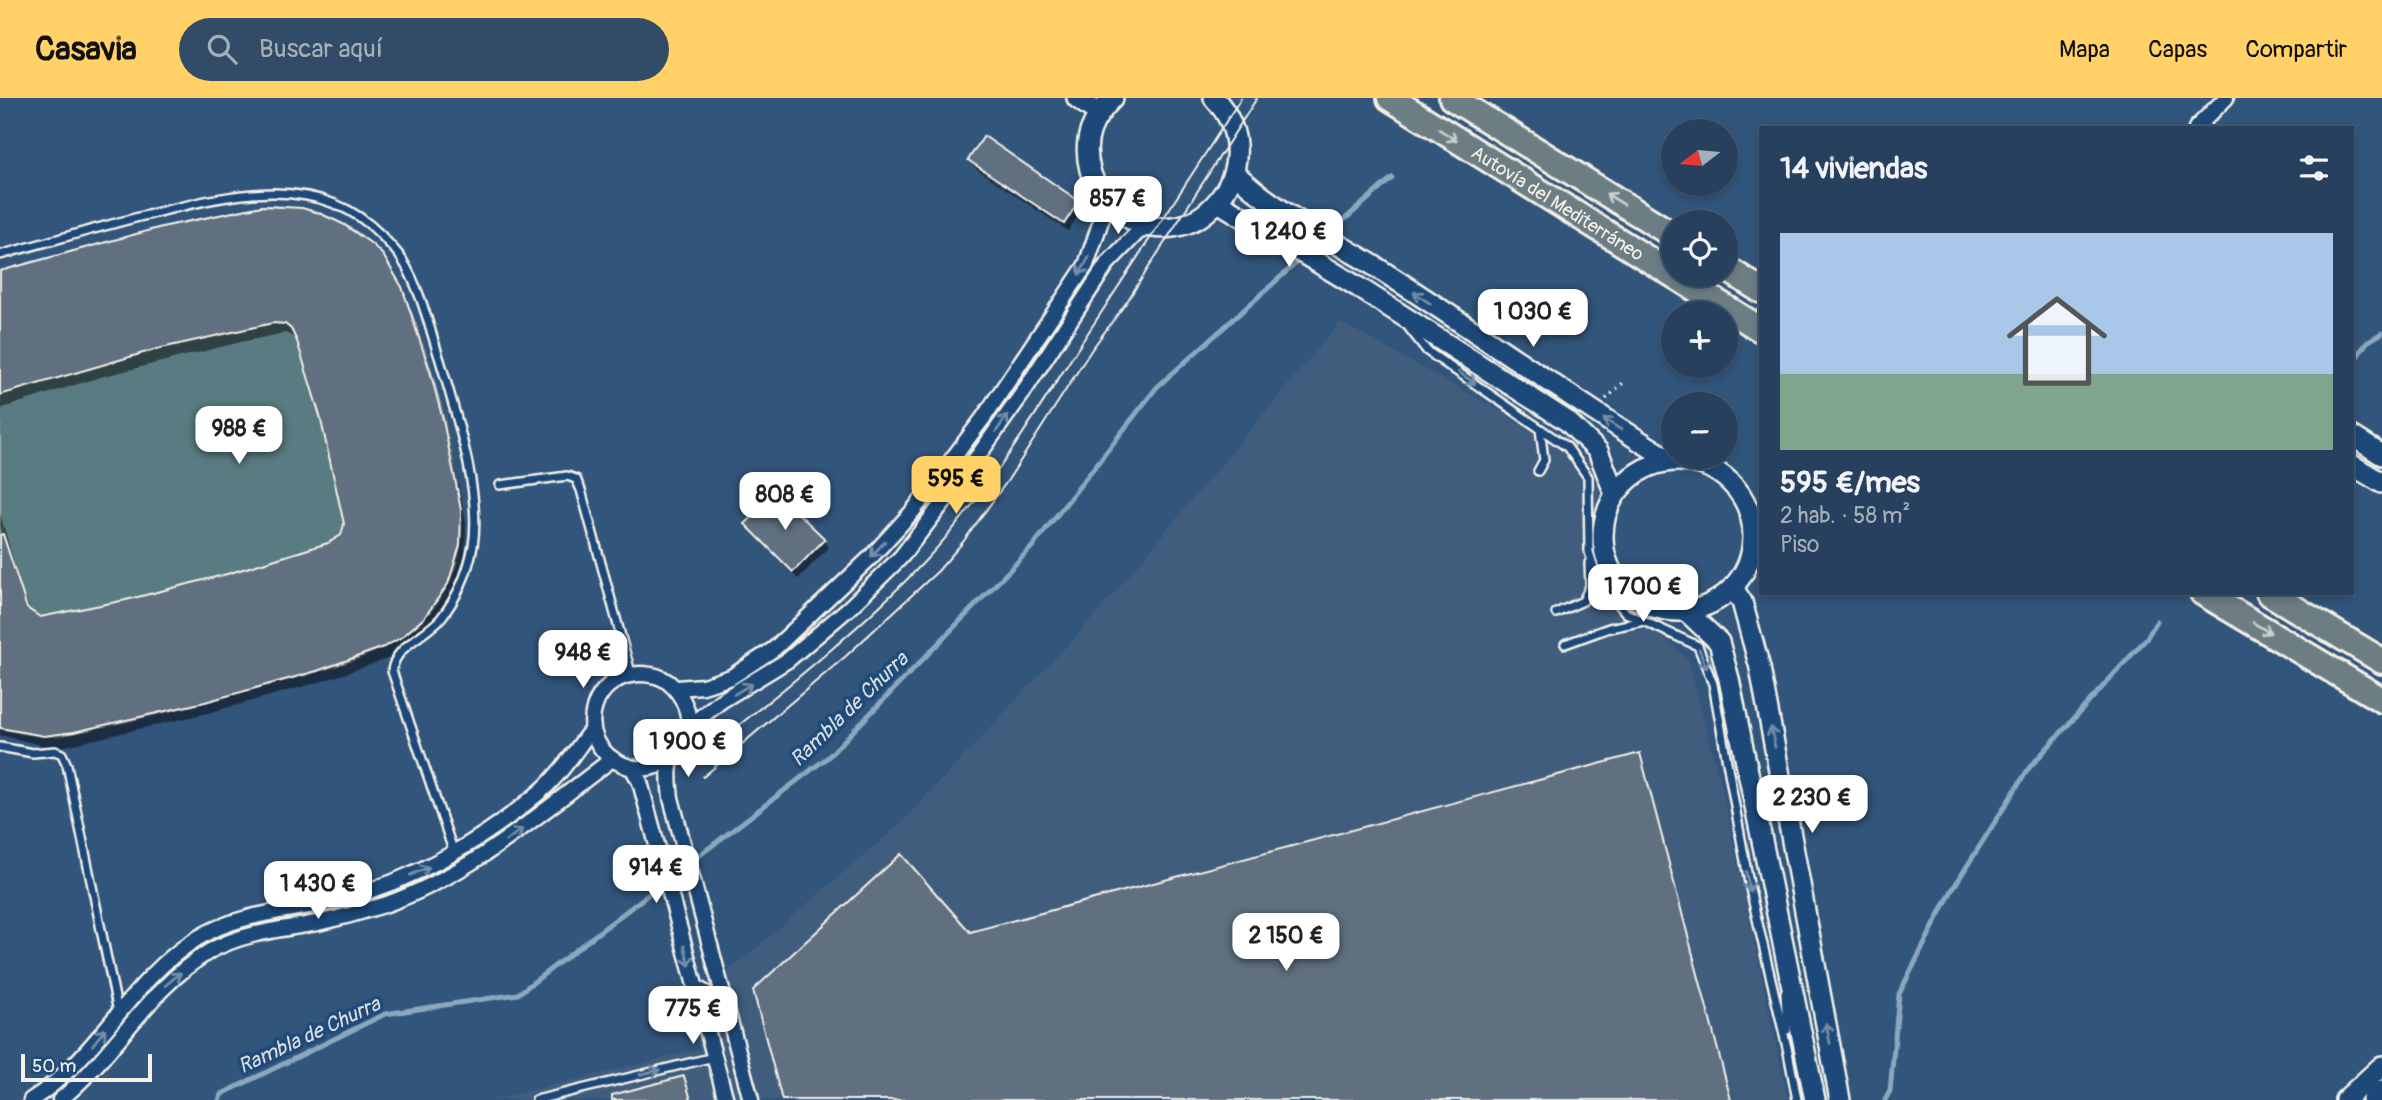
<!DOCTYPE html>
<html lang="es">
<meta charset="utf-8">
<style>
body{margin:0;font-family:Pangolin,sans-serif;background:#324b66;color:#f1f3f6;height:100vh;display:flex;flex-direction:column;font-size:26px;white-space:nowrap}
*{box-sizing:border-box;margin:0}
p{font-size:23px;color:#a4afbc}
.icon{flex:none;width:38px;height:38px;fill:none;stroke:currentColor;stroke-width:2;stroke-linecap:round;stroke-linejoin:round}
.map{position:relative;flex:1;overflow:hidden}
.side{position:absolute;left:1759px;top:28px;width:595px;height:469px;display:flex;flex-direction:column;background:#26405d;border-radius:0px;box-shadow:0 4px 10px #0003,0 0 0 2px #425972}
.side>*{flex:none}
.needle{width:46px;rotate:254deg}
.fabs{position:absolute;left:1661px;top:21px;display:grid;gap:14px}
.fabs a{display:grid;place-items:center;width:77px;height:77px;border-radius:50%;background:#26405d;box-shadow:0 4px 10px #0003,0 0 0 2px #425972;font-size:35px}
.scale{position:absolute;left:21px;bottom:18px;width:131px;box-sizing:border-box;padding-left:7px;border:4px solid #f4f1e8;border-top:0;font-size:19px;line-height:24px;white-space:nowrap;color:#f4f1e8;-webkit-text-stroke:5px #1f4a7a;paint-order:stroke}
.price{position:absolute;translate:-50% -60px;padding:0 16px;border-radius:14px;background:#fff;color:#222;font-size:23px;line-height:46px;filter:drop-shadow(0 2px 4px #0008)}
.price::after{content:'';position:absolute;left:50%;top:42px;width:21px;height:16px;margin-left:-10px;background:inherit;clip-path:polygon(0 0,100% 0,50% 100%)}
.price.active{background:#ffd166;color:#111}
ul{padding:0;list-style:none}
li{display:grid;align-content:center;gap:14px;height:371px;padding:0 21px}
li+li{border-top:2px solid #425972}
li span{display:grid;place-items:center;height:217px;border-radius:0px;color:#555}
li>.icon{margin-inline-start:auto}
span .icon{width:126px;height:126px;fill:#fffc;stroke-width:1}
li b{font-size:30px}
h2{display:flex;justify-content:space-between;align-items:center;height:84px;padding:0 21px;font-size:30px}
header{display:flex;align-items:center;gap:42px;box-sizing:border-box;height:98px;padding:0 35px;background:#ffd166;color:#111}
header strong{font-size:33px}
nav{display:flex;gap:38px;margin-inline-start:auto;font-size:24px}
.search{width:490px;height:63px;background:#324b66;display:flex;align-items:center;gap:18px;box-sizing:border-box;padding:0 24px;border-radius:38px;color:#a4afbc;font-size:26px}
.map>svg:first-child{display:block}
.built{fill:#405d7d}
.green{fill:#587c81;stroke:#a6b6b4;stroke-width:2}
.shadow{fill:#0007}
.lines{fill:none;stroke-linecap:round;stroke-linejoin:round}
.stream{stroke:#8ca8bf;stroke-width:5}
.building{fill:#606f80;stroke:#f4f1e8;stroke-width:2}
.lane-casing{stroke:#f4f1e8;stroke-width:12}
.street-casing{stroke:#f4f1e8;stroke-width:19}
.secondary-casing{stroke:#f4f1e8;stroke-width:24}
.highway-casing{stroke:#f4f1e8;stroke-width:30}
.path{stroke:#f4f1e8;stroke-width:3.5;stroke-dasharray:2 5;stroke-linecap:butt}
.lane{stroke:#1f4a7a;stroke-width:7}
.street{stroke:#1f4a7a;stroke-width:14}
.secondary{stroke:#1f4a7a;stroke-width:19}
.highway{stroke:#6c7e84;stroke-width:24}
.tram{stroke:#f4f1e8;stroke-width:2}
.oneway{stroke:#cbceca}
.oneway2{stroke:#748da6}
.labels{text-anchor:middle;stroke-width:7;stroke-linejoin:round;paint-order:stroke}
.street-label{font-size:19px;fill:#f4f1e8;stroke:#1f4a7a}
.water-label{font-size:21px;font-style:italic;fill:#dadfde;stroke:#1f4a7a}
</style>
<header>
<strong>Casavia</strong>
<div class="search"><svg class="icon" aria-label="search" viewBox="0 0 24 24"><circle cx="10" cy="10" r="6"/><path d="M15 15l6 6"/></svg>Buscar aquí</div>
<nav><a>Mapa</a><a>Capas</a><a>Compartir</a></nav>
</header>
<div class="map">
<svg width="2382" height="1002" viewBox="0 0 2382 1002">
<rect width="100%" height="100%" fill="#32557c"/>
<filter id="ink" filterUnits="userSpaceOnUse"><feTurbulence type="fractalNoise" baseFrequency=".0143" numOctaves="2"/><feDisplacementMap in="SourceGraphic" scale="14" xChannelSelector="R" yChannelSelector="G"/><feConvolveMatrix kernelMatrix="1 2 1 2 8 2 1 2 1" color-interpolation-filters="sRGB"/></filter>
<g filter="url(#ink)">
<polygon class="built" points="1340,224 1591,363 1598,391 1609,466 1645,523 1688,561 1721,688 1788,1002 493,1002 699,951 686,910 901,725 1100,512"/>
<path class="green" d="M262,108c45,-1 87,13 118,47 37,40 89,238 80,292 -4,26 -16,51 -34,71 -42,47 -148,65 -209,82 -39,11 -78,21 -118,29 -17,4 -35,9 -52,9 -16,-1 -32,-4 -47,-8v-457l162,-44z"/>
<g class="shadow">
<polygon points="971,62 1078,104 1082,112 1068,133 975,70"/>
<polygon points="0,176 399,186 421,238 448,334 466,425 465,459 460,480 447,508 430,531 408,550 390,560 323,583 212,614 66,648 45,648 0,637 0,415 21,490 32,516 40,521 126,504 227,478 338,442 343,437 346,427 317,300 296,240 285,235 241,244 97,280 0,311"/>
<polygon points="747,426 824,442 828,450 798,481 752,434"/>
<polygon points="1639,657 1732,1002 784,1002 970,836"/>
</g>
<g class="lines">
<g class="stream">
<polyline points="1328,136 1392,80"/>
<polyline points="2352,266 2367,244 2382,235"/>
<polyline points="219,1002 222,996 385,916 518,896 828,659 1032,449 1157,289 1321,143"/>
<polyline points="1885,1002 1890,993 1899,896 1952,792 2029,670 2146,541 2157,523"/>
</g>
</g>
<g class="building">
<polygon points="984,38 1079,103 1064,126 968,62"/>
<polygon points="262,108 302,110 319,115 343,126 372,146 383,157 402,189 430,273 443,322 457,391 461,412 460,447 448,486 424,520 402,539 384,549 317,573 205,604 74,634 44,638 0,630 0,437 3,436 27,510 40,519 126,502 227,476 328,445 341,437 344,426 320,318 297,243 291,231 285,226 273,225 157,251 0,297 0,173 162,129"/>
<polygon points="777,395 825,441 793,474 745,426"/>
<polygon points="1640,655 1731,1002 782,1002 753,892 901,756 970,834"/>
<polygon points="684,978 691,1002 612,1002 612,997"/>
</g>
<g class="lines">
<defs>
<g id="lane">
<path d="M0,157c48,-13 95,-27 143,-39 80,-20 174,-48 239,20 7,8 16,16 21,25 18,30 26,65 37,99 15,52 42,132 33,186 -5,26 -16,52 -32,72 -16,19 -46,27 -49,53l62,182"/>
<polyline points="1409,230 1427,253 1567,349 1588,379 1589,454 1598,482 1626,515 1698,548 1713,586 1750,791 1788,954 1797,1002"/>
<polyline points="1538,373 1544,362 1540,331"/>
<polyline points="500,387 567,378 576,381 581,392 631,575"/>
<polyline points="1556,515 1583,503 1590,488 1589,465"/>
<polyline points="1565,546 1609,530 1644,523"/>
<polyline points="0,649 33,655 55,653 62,656 67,667 118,914"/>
<polyline points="695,885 721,900"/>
<polyline points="1785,895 1787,932"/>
<polyline points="536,1002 714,959"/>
</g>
<g id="street">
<polyline points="2196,30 2226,0"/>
<polyline points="676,590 703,588 731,579 774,551 871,459 913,413 984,319 1086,167 1107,105"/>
<polyline points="687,630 721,603 788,562 850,509 901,459 963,379 1022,296 1107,166 1138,134 1153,128"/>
<path d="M674,657c-6,4 -12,9 -18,11 -10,4 -23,3 -32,-1 -56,-23 -32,-100 27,-90 18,2 31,19 36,36 6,25 -13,34 -17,55 -2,10 0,22 1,32l80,302"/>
<polyline points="633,671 640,684 726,1002"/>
<path d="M31,1002c68,-43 98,-120 167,-162 42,-26 97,-27 144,-39 73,-19 142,-59 199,-108 20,-17 35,-42 51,-62"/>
<path d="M60,1002c55,-45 88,-112 150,-149 32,-18 72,-22 108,-28 22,-5 44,-11 66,-18 87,-30 155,-91 227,-145"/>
</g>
<g id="secondary">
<polyline points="1077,0 1098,15"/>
<path d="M1113,0c-21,21 -31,41 -23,72 5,18 15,31 30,42 71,55 158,-46 94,-114"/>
<path d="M1235,75c40,39 93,64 141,94 99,63 194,131 294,193"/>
<polyline points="1218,104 1358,189 1567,323 1598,353 1615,396"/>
<polyline points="2352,338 2382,357"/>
<circle cx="1678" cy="438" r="75"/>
<polyline points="2352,367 2382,385"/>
<polyline points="1733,490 1742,504 1760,570 1840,1002"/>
<polyline points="1686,513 1719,544 1729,581 1815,1002"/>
<polyline points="2345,1002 2382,968"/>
<polyline points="2372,1002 2382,993"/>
</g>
<g id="highway">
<path id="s1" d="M1390,0l370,231"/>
<polyline points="1452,0 1673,137"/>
<polyline points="1726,170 1760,192"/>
<polyline points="2203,495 2382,602"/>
<polyline points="2269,495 2382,563"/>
</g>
</defs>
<use href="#lane" class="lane-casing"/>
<use href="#street" class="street-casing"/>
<use href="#secondary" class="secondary-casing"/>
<use href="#highway" class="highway-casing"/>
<polyline class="path" points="1606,301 1625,283"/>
<use href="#lane" class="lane"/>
<use href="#street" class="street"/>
<use href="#secondary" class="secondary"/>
<use href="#highway" class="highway"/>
<g class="tram">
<path d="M692,665c79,-64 162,-127 232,-201 62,-66 109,-144 158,-220 53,-81 107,-162 159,-244"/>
<polyline points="703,679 846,558 938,473 963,444 1008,382 1092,251 1126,205 1257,0"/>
</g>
</g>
<defs><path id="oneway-shaft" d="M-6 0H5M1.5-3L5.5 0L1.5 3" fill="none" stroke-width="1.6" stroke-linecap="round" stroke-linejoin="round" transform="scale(1.75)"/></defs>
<g class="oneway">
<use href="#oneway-shaft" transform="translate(1448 37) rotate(32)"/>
<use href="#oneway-shaft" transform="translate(1615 101) rotate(-148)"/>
<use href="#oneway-shaft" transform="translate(2262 530) rotate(31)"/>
</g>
<g class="oneway2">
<use href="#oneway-shaft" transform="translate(1084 168) rotate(120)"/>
<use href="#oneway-shaft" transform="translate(1422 200) rotate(-146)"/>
<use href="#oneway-shaft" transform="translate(1467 280) rotate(35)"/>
<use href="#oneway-shaft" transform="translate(1002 325) rotate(-55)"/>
<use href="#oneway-shaft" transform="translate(1612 326) rotate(-148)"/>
<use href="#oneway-shaft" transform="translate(878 451) rotate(132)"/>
<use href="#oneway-shaft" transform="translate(1703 561) rotate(69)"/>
<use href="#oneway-shaft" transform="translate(743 591) rotate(-31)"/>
<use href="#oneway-shaft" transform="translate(1773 639) rotate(-101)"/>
<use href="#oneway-shaft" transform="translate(514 737) rotate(-36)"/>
<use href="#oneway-shaft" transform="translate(420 773) rotate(-23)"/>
<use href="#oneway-shaft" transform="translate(1748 784) rotate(79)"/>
<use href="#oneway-shaft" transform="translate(687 858) rotate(75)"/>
<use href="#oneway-shaft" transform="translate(173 881) rotate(-40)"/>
<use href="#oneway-shaft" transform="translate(1828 935) rotate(-101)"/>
<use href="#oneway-shaft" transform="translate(99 939) rotate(-51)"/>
<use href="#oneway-shaft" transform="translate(650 974) rotate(-14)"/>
</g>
</g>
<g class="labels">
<g class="street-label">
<text dy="7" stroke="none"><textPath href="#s1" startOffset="198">Autovía del Mediterráneo</textPath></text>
</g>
<g class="water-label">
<text transform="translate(849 611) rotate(-44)" y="7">Rambla de Churra</text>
<text transform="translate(309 937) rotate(-25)" y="7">Rambla de Churra</text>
</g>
</g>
</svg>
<div class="fabs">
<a><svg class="needle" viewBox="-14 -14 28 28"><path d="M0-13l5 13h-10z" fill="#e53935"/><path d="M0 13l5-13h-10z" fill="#a4afbc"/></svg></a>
<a><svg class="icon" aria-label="locate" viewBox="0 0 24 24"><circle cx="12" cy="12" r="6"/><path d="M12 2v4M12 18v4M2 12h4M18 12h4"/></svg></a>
<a>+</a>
<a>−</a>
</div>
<div class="scale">50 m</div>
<b class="price" style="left:1118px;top:138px">857 €</b>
<b class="price" style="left:1289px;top:171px">1 240 €</b>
<b class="price" style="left:1533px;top:251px">1 030 €</b>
<b class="price" style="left:239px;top:368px">988 €</b>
<b class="price active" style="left:956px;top:418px">595 €</b>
<b class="price" style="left:785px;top:434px">808 €</b>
<b class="price" style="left:1643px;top:526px">1 700 €</b>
<b class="price" style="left:583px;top:592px">948 €</b>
<b class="price" style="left:688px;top:681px">1 900 €</b>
<b class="price" style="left:1812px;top:737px">2 230 €</b>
<b class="price" style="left:656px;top:807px">914 €</b>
<b class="price" style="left:318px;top:823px">1 430 €</b>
<b class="price" style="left:1286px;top:875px">2 150 €</b>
<b class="price" style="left:693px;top:948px">775 €</b>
<section class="side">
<h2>14 viviendas<svg class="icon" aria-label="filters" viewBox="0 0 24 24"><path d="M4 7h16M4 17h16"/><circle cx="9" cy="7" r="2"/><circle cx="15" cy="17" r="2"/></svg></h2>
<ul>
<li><span style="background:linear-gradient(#a9c7e8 65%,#7fa58c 0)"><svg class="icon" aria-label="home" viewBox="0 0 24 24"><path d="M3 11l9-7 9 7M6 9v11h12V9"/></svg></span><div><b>595 €/mes</b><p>2 hab. · 58 m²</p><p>Piso</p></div></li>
</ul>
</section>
</div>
